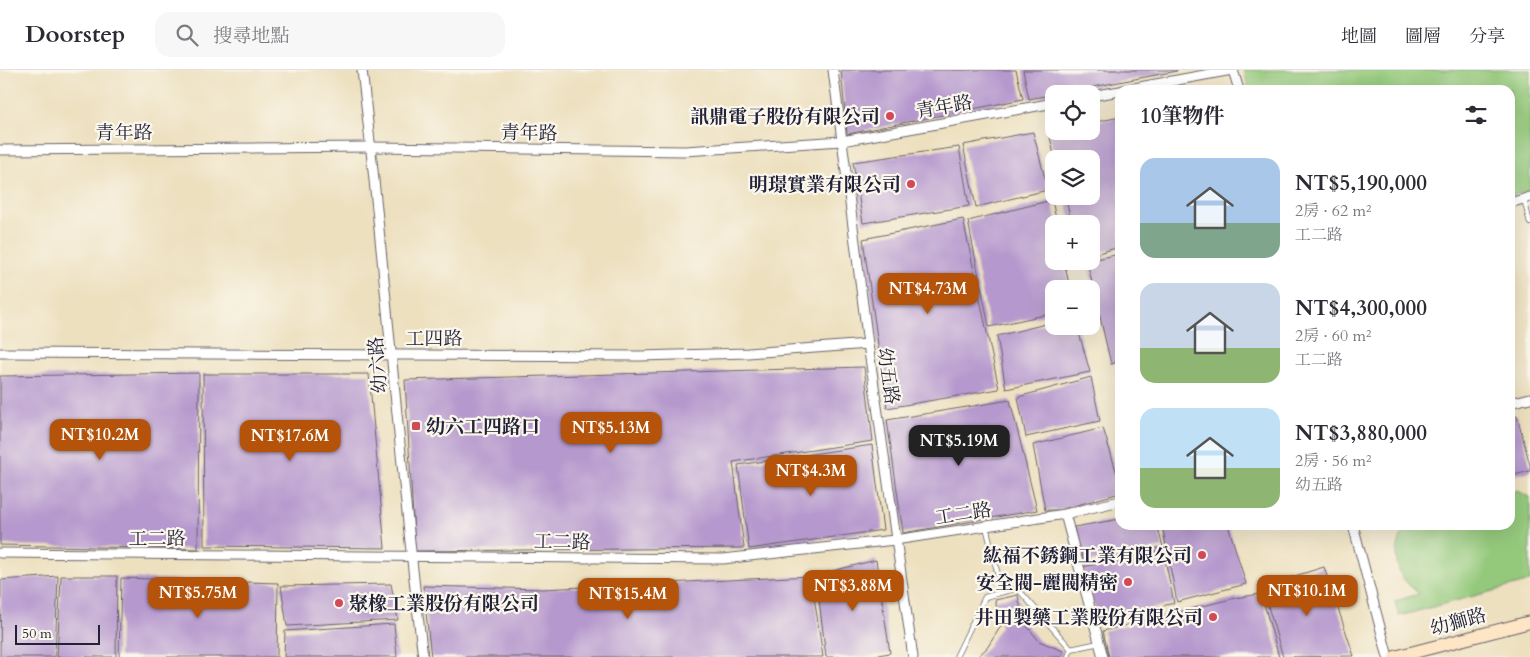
<!DOCTYPE html>
<html lang="zh-TW">
<meta charset="utf-8">
<style>
body{margin:0;font-family:Cardo,"Noto Serif TC",serif;background:#f7f7f7;color:#2b2b33;height:100vh;display:flex;flex-direction:column;font-size:19px;white-space:nowrap}
*{box-sizing:border-box;margin:0}
p{font-size:16px;color:#7c7c81}
.icon{flex:none;width:28px;height:28px;fill:none;stroke:currentColor;stroke-width:2;stroke-linecap:round;stroke-linejoin:round}
.map{position:relative;flex:1;overflow:hidden}
.side{position:absolute;left:1115px;top:15px;width:400px;height:445px;display:flex;flex-direction:column;background:#fff;border-radius:15px;box-shadow:0 5px 20px #0002}
.side>*{flex:none}
.fabs{position:absolute;left:1045px;top:15px;display:grid;gap:10px}
.fabs a{display:grid;place-items:center;width:55px;height:55px;border-radius:10px;background:#fff;box-shadow:0 5px 20px #0002;font-size:25px}
.scale{position:absolute;left:15px;bottom:12px;width:85px;box-sizing:border-box;padding-left:5px;border:2px solid #22223b;border-top:0;font-size:14px;line-height:18px;white-space:nowrap;color:#22223b;-webkit-text-stroke:4px #fbf7ec;paint-order:stroke}
.price{position:absolute;translate:-50% -42px;padding:0 11px;border-radius:10px;background:#b45309;color:#fff;font-size:16px;line-height:32px;filter:drop-shadow(0 1px 2px #0008)}
.price::after{content:'';position:absolute;left:50%;top:30px;width:15px;height:11px;margin-left:-8px;background:inherit;clip-path:polygon(0 0,100% 0,50% 100%)}
.price.current{background:#222;color:#fff}
ul{padding:0;list-style:none}
li{display:flex;align-items:center;gap:15px;height:125px;padding:0 25px}
li span{display:grid;place-items:center;flex:none;width:140px;height:100px;border-radius:15px;color:#555}
li>.icon{margin-inline-start:auto}
span .icon{width:60px;height:60px;fill:#fffc;stroke-width:1}
li b{font-size:21px}
h2{display:flex;justify-content:space-between;align-items:center;height:60px;padding:0 25px;font-size:21px}
header{display:flex;align-items:center;gap:30px;box-sizing:border-box;height:70px;padding:0 25px;background:#fff;border-bottom:1px solid #e1e1e2}
header strong{font-size:24px}
nav{display:flex;gap:28px;margin-inline-start:auto;font-size:18px}
.search{width:350px;height:45px;background:#f7f7f7;display:flex;align-items:center;gap:12px;box-sizing:border-box;padding:0 18px;border-radius:15px;color:#7c7c81;font-size:19px}
.map>svg:first-child{display:block}
.green{fill:#94c97b;stroke:#5b765b}
.building{fill:#b598cd}
.lines{fill:none;stroke-linecap:round;stroke-linejoin:round}
.lane-casing{stroke:#696469;stroke-width:6}
.street-casing{stroke:#696469;stroke-width:11}
.secondary-casing{stroke:#696469;stroke-width:14}
.lane{stroke:#fff;stroke-width:4.5}
.street{stroke:#fff;stroke-width:9}
.secondary{stroke:#fde5c5;stroke-width:12}
.poi-dot{fill:#d1495b;stroke:#fbf7ec;stroke-width:2}
.labels{text-anchor:middle;stroke-width:4.5;stroke-linejoin:round;paint-order:stroke}
.street-label{font-size:19px;fill:#22223b;stroke:#fbf7ec}
.poi-label{font-size:19px;font-weight:bold;fill:#22223b;stroke:#fbf7ec;text-anchor:end}
</style>
<header>
<strong>Doorstep</strong>
<div class="search"><svg class="icon" aria-label="search" viewBox="0 0 24 24"><circle cx="10" cy="10" r="6"/><path d="M15 15l6 6"/></svg>搜尋地點</div>
<nav><a>地圖</a><a>圖層</a><a>分享</a></nav>
</header>
<div class="map">
<svg width="1530" height="587" viewBox="0 0 1530 587">
<rect width="100%" height="100%" fill="#fbf7ec"/>
<filter id="ink" filterUnits="userSpaceOnUse"><feTurbulence type="fractalNoise" baseFrequency=".02" numOctaves="2"/><feDisplacementMap in="SourceGraphic" scale="10" xChannelSelector="R" yChannelSelector="G"/><feConvolveMatrix kernelMatrix="1 2 1 2 8 2 1 2 1" color-interpolation-filters="sRGB"/></filter>
<filter id="wash" filterUnits="userSpaceOnUse"><feTurbulence type="fractalNoise" baseFrequency=".0096" numOctaves="4" result="noise"/><feDisplacementMap in="SourceGraphic" scale="20" xChannelSelector="R" yChannelSelector="G"/><feGaussianBlur stdDeviation="1.12" result="paint"/><feColorMatrix in="noise" values="0 0 0 0 0 0 0 0 0 0 0 0 0 0 0 0 0 1.4 0 .05"/><feComposite in="paint" operator="in"/></filter>
<g filter="url(#wash)">
<rect width="100%" height="100%" fill="#ede0bf"/>
<g class="green">
<polygon points="1244,0 1530,0 1530,120 1510,126 1510,20 1249,20"/>
<path d="M1510,421h7l13,6v84l-131,35 -4,-15 24,-7c-4,-4 -8,-7 -12,-11 -16,-17 -11,-40 0,-58h103z"/>
</g>
<g id="blocks">
<g class="building">
<polygon points="841,0 1016,0 1023,29 847,64"/>
<polygon points="1023,0 1177,0 1177,1 1029,29"/>
<polygon points="1120,47 1120,177 1091,185 1091,154 1072,154 1065,126 1091,126 1091,89 1055,89 1049,63 1056,61 1091,61 1091,53"/>
<polygon points="1033,62 1048,120 976,137 963,75"/>
<polygon points="959,77 969,136 863,153 853,92"/>
<polygon points="1052,130 1057,154 1054,154 1054,191 1064,191 1070,219 1054,219 1054,243 989,257 968,151"/>
<polygon points="963,149 999,319 887,338 863,169"/>
<polygon points="1120,184 1120,291 1111,294 1087,191"/>
<polygon points="1054,252 1054,256 1077,256 1090,302 1006,319 997,266"/>
<polygon points="864,297 873,371 733,392 744,478 415,481 405,310"/>
<polygon points="199,303 198,479 0,475 0,306"/>
<polygon points="203,304 369,304 385,478 204,476"/>
<polygon points="1091,307 1100,351 1026,367 1018,327"/>
<polygon points="1010,330 1037,440 903,463 887,350"/>
<polygon points="1517,346 1530,395 1530,401 1510,406 1510,347"/>
<polygon points="1103,358 1120,414 1120,423 1059,440 1045,440 1033,375"/>
<polygon points="872,375 883,460 749,479 738,395"/>
<polygon points="1120,449 1120,455 1157,455 1163,477 1085,493 1078,475 1074,457"/>
<polygon points="1162,455 1228,455 1246,514 1177,532"/>
<polygon points="1163,480 1174,533 1099,552 1082,497"/>
<polygon points="876,490 890,583 866,587 826,587 816,505"/>
<polygon points="1324,497 1354,586 1283,587 1262,516"/>
<polygon points="58,506 55,587 0,587 1,510"/>
<polygon points="61,506 117,506 116,587 57,587"/>
<polygon points="811,506 823,587 431,587 423,516 542,519"/>
<polygon points="121,508 278,513 277,587 119,587"/>
<polygon points="391,514 398,550 287,556 281,516"/>
<polygon points="1260,524 1264,534 1279,587 1109,587 1103,561 1235,528"/>
<polygon points="1018,525 1023,551 1039,571 1063,581 1061,587 977,587 987,578 1001,556 995,530"/>
<polygon points="394,554 397,587 284,587 285,561"/>
</g>
</g>
</g>
<g filter="url(#ink)">
<use href="#blocks" fill-opacity="0" stroke="#696469" stroke-width="1"/>
<g class="lines">
<defs>
<g id="lane">
<polyline points="1524,129 1530,153"/>
<polyline points="986,456 1002,522"/>
<polyline points="1071,579 1099,573"/>
<polyline points="956,587 985,527 1017,518 1071,579 1068,587"/>
</g>
<g id="street">
<path d="M362,0c23,195 37,392 61,587"/>
<polyline points="833,0 868,274 913,587"/>
<polyline points="1233,0 1239,20"/>
<polyline points="1123,20 1232,0"/>
<polyline points="1091,26 1120,21"/>
<polyline points="0,80 371,77 685,81 842,71 1054,33"/>
<polyline points="1510,133 1530,127"/>
<polyline points="0,283 640,286 748,283 868,274"/>
<polyline points="1510,333 1530,328"/>
<polyline points="1065,444 1103,587"/>
<polyline points="1353,455 1388,587"/>
<polyline points="0,483 723,489 895,470 1065,444 1120,431"/>
</g>
<polyline id="secondary" points="1395,587 1530,552"/>
</defs>
<use href="#lane" class="lane-casing"/>
<use href="#street" class="street-casing"/>
<use href="#secondary" class="secondary-casing"/>
<use href="#lane" class="lane"/>
<use href="#street" class="street"/>
<use href="#secondary" class="secondary"/>
</g>
</g>
<g class="poi-dot">
<circle cx="890" cy="46" r="5"/>
<circle cx="911" cy="114" r="5"/>
<rect x="411" y="351" width="10" height="10" rx="2.5"/>
<circle cx="1202" cy="485" r="5"/>
<circle cx="1128" cy="512" r="5"/>
<circle cx="339" cy="533" r="5"/>
<circle cx="1213" cy="547" r="5"/>
</g>
<g class="labels">
<g class="street-label">
<text transform="translate(944 36) rotate(-10)" y="7">青年路</text>
<text x="124" y="69">青年路</text>
<text transform="translate(529 62) rotate(1)" y="7">青年路</text>
<text x="434" y="275">工四路</text>
<text transform="translate(377 295) rotate(-95)" y="7">幼六路</text>
<text transform="translate(889 306) rotate(82)" y="7">幼五路</text>
<text transform="translate(963 443) rotate(-9)" y="7">工二路</text>
<text x="157" y="475">工二路</text>
<text transform="translate(562 471) rotate(1)" y="7">工二路</text>
<text transform="translate(1458 551) rotate(-15)" y="7">幼獅路</text>
</g>
<g class="poi-label">
<text x="880" y="53">訊鼎電子股份有限公司</text>
<text x="901" y="121">明璟實業有限公司</text>
<text x="426" y="363" text-anchor="start">幼六工四路口</text>
<text x="1192" y="492">紘福不銹鋼工業有限公司</text>
<text x="1118" y="519">安全閥-麗閥精密</text>
<text x="349" y="540" text-anchor="start">聚橡工業股份有限公司</text>
<text x="1203" y="554">井田製藥工業股份有限公司</text>
</g>
</g>
</svg>
<div class="fabs">
<a><svg class="icon" aria-label="locate" viewBox="0 0 24 24"><circle cx="12" cy="12" r="6"/><path d="M12 2v4M12 18v4M2 12h4M18 12h4"/></svg></a>
<a><svg class="icon" aria-label="layers" viewBox="0 0 24 24"><path d="M12 4l9 5-9 5-9-5zM3 14l9 5 9-5"/></svg></a>
<a>+</a>
<a>−</a>
</div>
<div class="scale">50 m</div>
<b class="price" style="left:928px;top:245px">NT$4.73M</b>
<b class="price" style="left:611px;top:384px">NT$5.13M</b>
<b class="price" style="left:100px;top:391px">NT$10.2M</b>
<b class="price" style="left:290px;top:392px">NT$17.6M</b>
<b class="price current" style="left:959px;top:397px">NT$5.19M</b>
<b class="price" style="left:811px;top:427px">NT$4.3M</b>
<b class="price" style="left:853px;top:542px">NT$3.88M</b>
<b class="price" style="left:1307px;top:547px">NT$10.1M</b>
<b class="price" style="left:198px;top:549px">NT$5.75M</b>
<b class="price" style="left:628px;top:550px">NT$15.4M</b>
<section class="side">
<h2>10筆物件<svg class="icon" aria-label="filters" viewBox="0 0 24 24"><path d="M4 7h16M4 17h16"/><circle cx="9" cy="7" r="2"/><circle cx="15" cy="17" r="2"/></svg></h2>
<ul>
<li><span style="background:linear-gradient(#a9c7e8 65%,#7fa58c 0)"><svg class="icon" aria-label="home" viewBox="0 0 24 24"><path d="M3 11l9-7 9 7M6 9v11h12V9"/></svg></span><div><b>NT$5,190,000</b><p>2房 · 62 m²</p><p>工二路</p></div></li>
<li><span style="background:linear-gradient(#c9d6e8 65%,#8fb573 0)"><svg class="icon" aria-label="home" viewBox="0 0 24 24"><path d="M3 11l9-7 9 7M6 9v11h12V9"/></svg></span><div><b>NT$4,300,000</b><p>2房 · 60 m²</p><p>工二路</p></div></li>
<li><span style="background:linear-gradient(#bfe0f5 60%,#8fb573 0)"><svg class="icon" aria-label="home" viewBox="0 0 24 24"><path d="M3 11l9-7 9 7M6 9v11h12V9"/></svg></span><div><b>NT$3,880,000</b><p>2房 · 56 m²</p><p>幼五路</p></div></li>
</ul>
</section>
</div>
